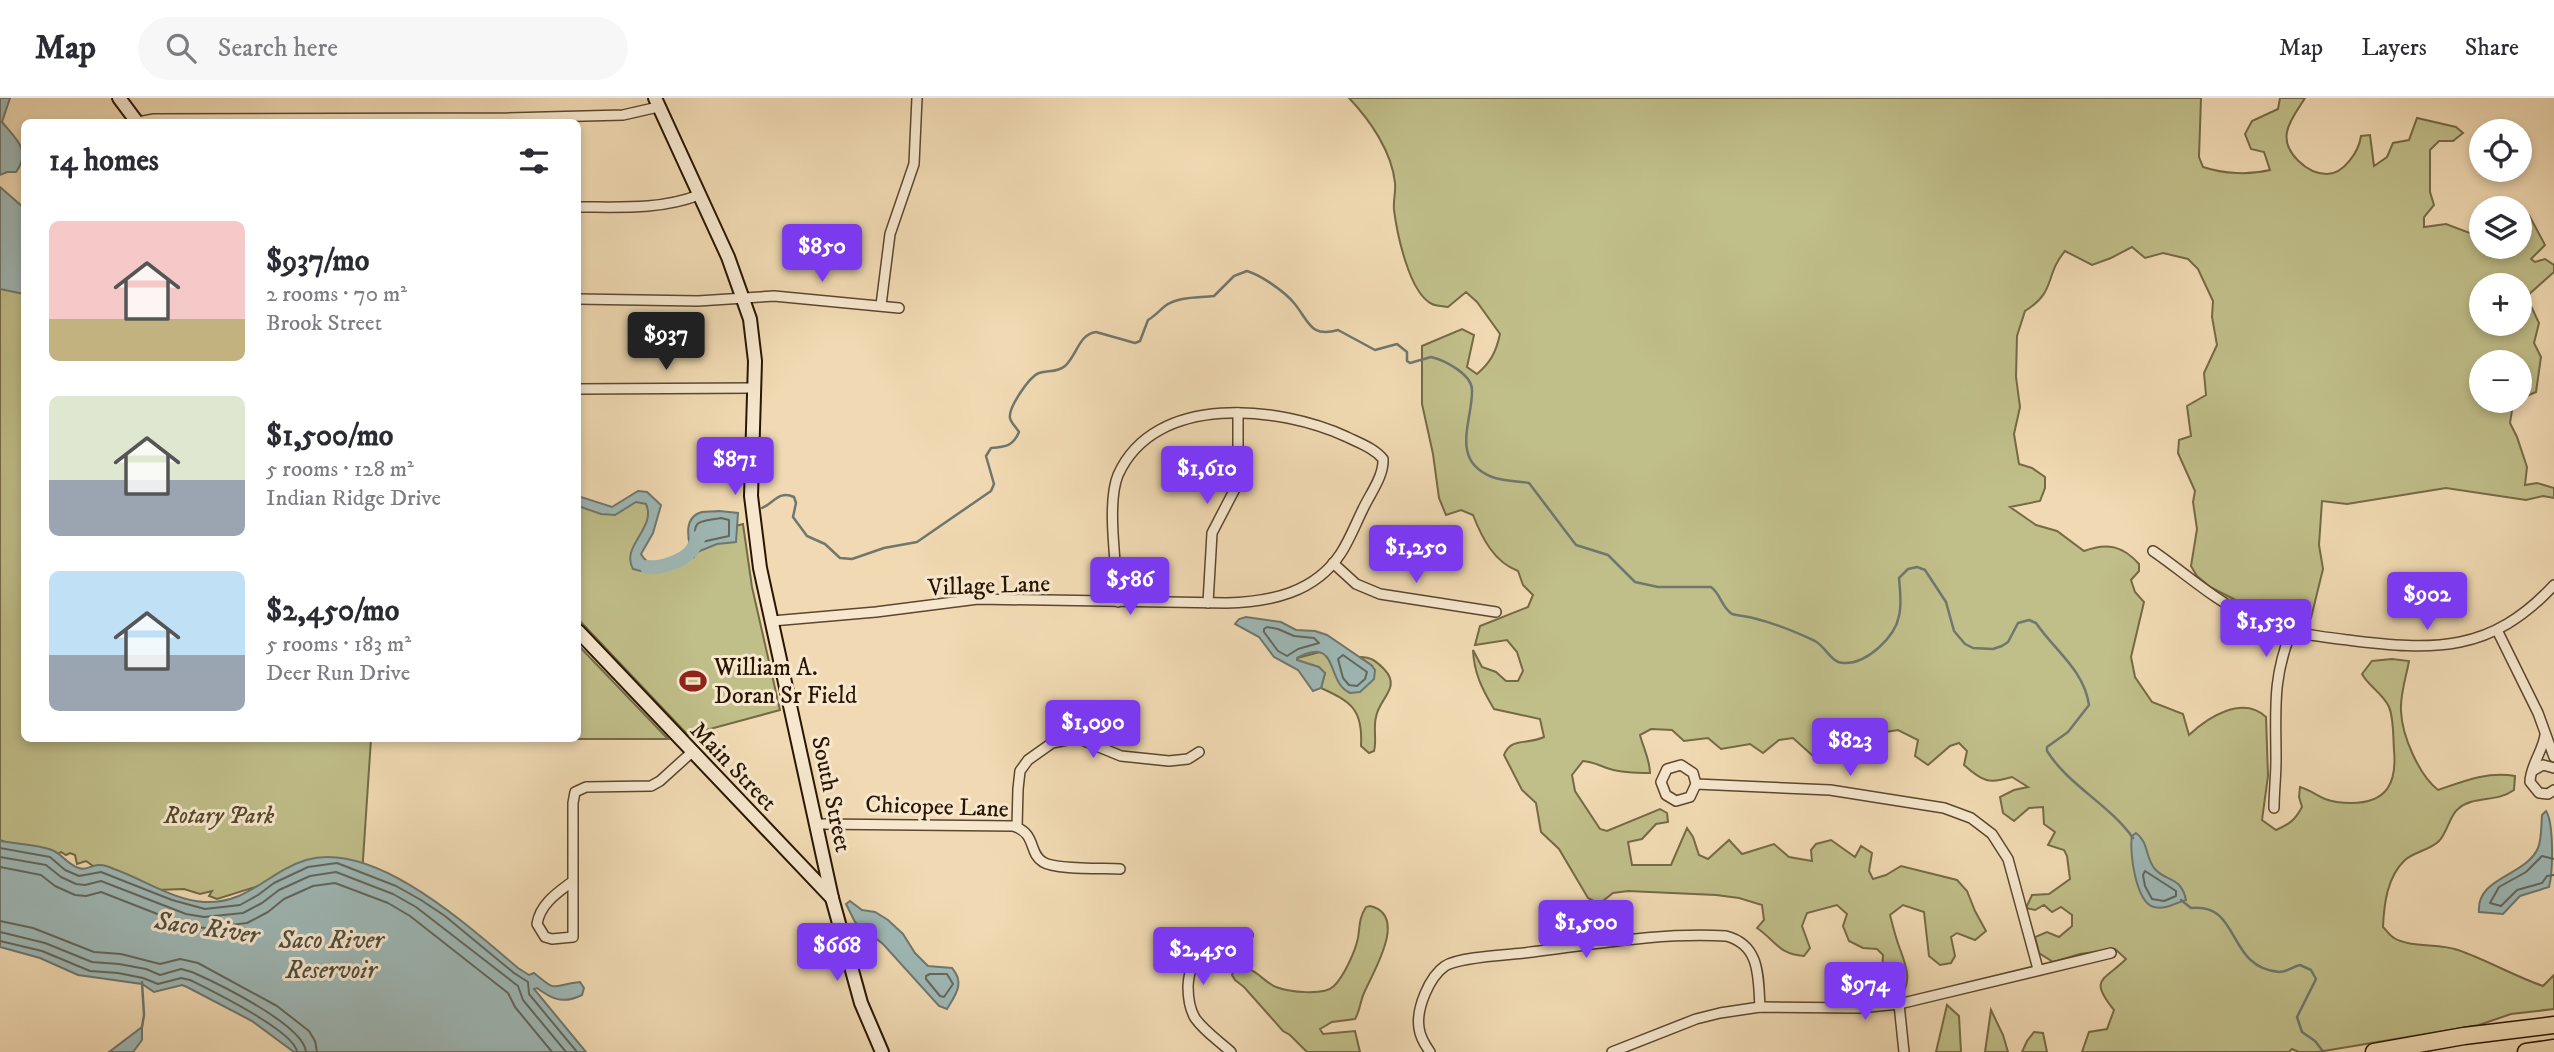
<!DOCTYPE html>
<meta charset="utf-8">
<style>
body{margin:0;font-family:"IM FELL DW Pica",serif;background:#f7f7f7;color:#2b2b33;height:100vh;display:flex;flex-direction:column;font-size:26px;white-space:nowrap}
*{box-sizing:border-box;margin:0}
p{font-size:23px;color:#7c7c81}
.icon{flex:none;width:38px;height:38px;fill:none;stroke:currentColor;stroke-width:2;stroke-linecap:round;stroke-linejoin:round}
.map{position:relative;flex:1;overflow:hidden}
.panel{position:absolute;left:21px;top:21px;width:560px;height:623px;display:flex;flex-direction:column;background:#fff;border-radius:10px;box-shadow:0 4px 10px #0003}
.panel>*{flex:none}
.fabs{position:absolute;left:2469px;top:21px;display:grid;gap:14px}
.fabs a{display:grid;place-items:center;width:63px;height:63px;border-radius:50%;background:#fff;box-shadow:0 4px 10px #0003;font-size:35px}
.price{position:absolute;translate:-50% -60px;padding:0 16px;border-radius:7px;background:#7c3aed;color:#fff;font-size:23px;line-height:46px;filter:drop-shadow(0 2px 4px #0008)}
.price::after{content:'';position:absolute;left:50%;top:42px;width:21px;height:16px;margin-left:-10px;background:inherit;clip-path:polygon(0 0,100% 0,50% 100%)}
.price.current{background:#222;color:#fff}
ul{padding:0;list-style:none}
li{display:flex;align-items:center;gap:21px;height:175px;padding:0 28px}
li span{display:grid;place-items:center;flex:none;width:196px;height:140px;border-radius:10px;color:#555}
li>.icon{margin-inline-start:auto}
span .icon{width:84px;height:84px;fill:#fffc;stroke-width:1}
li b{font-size:30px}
h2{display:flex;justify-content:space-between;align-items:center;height:84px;padding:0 28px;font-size:30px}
header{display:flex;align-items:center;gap:42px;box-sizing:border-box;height:98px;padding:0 35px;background:#fff;border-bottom:2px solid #e1e1e2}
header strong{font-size:33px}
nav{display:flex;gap:38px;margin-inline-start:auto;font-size:24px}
.search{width:490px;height:63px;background:#f7f7f7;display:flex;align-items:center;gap:18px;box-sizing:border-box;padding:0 24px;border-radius:38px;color:#7c7c81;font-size:26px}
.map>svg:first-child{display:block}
.green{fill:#c0be89;stroke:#746a45;stroke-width:2}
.water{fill:#9eb8b6;stroke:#6f776e;stroke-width:2}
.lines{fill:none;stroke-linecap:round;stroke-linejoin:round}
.shore{stroke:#64675c;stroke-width:2}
.stream{stroke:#6f776e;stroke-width:2.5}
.river{stroke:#9eb8b6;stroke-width:14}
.street-casing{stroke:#5b472e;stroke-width:12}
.secondary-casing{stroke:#291601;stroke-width:16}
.highway-casing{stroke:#291601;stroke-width:19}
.street{stroke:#f6e7ce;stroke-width:9}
.secondary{stroke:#f6e7ce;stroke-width:12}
.highway{stroke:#f1dab3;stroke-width:16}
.labels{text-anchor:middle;stroke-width:6;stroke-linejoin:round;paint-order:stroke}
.street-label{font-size:24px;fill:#291601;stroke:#f6e7ce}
.poi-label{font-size:24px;fill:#291601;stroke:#f6e7ce;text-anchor:start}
.park-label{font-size:24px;font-style:italic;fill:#56482a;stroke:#f6e7ce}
.water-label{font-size:26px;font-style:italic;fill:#524f40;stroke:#f6e7ce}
</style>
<header>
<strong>Map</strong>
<div class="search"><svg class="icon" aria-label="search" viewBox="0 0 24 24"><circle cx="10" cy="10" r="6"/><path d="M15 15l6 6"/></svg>Search here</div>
<nav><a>Map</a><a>Layers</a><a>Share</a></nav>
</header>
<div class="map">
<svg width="2554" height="954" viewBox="0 0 2554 954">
<rect width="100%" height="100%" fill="#f1dab3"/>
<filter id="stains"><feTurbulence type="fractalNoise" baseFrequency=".00286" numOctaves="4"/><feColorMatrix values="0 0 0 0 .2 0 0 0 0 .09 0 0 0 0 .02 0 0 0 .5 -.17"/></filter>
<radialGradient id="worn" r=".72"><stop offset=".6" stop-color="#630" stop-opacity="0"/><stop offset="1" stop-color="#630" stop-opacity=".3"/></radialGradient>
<g class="green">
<path d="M1349,0h852l-2,59 4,10c21,7 46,8 67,3l-6,-18 -13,-3 -6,-15 7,-13 26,-12 2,-11h25c-6,10 -16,22 -18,34 -4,20 20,42 40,42 17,0 32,-23 34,-38l9,-1 4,31 13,-9 6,-14 16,-3 8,-22 39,9 7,6 -10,8h-14l-9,9v42l4,13 -10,12v10l22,-3 29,11 6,-2 1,14h38v-31l9,-1 16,30 -14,14 4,3 10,-3 9,6v7l-27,24 -7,2v-13h-38v39h38v-14l11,-4 8,17 -5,20 7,14 -5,35 -16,7v-37h-38v39h36l-5,3 -3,19 7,14 10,30 -2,18 12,-2 17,5v10l-11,-2 -17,4 -80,-12 -99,16 -25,-3 -3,44 4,24 -12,49 -5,9 -41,-12 -55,-28 -13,-11 -6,-10 6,-37 -4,-27 2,-11 -17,-38 1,-13 12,-4 -4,-30 19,-11 -2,-22 13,-28 -5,-28 1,-16 -15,-32 -10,-10 -25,-6 -18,5 -13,-11 -21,11 -19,7 -27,-14c-21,25 -8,40 -40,60l-8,25 -1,41 4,30 -6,27 5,30 13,4 13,9v11l-5,13 -30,6 26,18 21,6 27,20c23,-9 39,-5 55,13v7l-8,9 4,12 9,10 -13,55 4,20 17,25 31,12 6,21c19,-18 54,-40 77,-18l2,59 -6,44 14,10c14,-6 19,-10 26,-23l-3,-10 1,-10c10,3 16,8 25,12 8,3 18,4 26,4 36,0 46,-20 43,-53 -1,-13 0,-31 -5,-43 -6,-14 -20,-20 -27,-33l10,-13 20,-2 17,2c-3,17 -9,33 -8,50 1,25 18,64 37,79 26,-9 50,-19 77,-14l-1,14c-18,13 -40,5 -56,19 -8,6 -11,24 -19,32 -9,9 -25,11 -34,19 -18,17 -21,44 -22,67 3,3 7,9 11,11 16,10 46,5 64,12 29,10 56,26 85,36l11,-11v34l-43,5 -32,11 -161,27h-19l-7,-3 -3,3h-207l7,-20 18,-3 7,-19c-26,-32 -10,-29 12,-51l-11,-10 -35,5 -27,8 -14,-9 -4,-16 12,-5 12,5 13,-11v-11l-11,-8 -9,5 -8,-7 -9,5 -9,-2 6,-13 17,-1 21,-15 -3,-23 -3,-6 -16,-5 7,-13 -11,-8 -1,-17 -14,1 -15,13 -11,-8 -3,-16 14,-7 14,-3 -16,-10c-23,7 -29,5 -48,-12l3,-14 -8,-8 -9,3 -22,19 -13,-9 3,-16 -20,-10 -18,3 -16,10 -41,-2 -1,8 -9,7 -20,-18 -14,2 -16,13 -13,-9 -29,5 -13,-11 -24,3 -12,-11 -21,-1 -11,6c3,12 10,25 10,38 -13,0 -27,0 -40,-4 -10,-3 -16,-7 -27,-8l-11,14 3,16 25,38 7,2 53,-22 7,4 1,9 -12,2 -14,15 -14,3 4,23h39l16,-37 6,9 6,18 9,4 21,-19 13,14 32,-10 15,13 23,4 -1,-11 5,-6 15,-4 24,17 6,-11 11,7 -3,18 4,8 13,-4 15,-9 56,14 10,11 8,20 11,20 -11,9 -18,-7 -6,4 4,19 -4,7 -11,2 -11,-9 -5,-44 -21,-7 -13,10c3,12 6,24 10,34 7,19 12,32 0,49l-14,-6 -4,-21 1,-16 -6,-6 -14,-1 -14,-7 -6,-15 4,-12 -10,-9 -30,8 -5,13 8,22 -6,8c-26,-2 -28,-15 -47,-28l7,-8 -2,-15 -23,-7 -23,-3 -88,-4 -15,2 -14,11 -11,-6 -29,-49 -18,-17 -5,-29 -14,-13 -18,-35c7,-18 23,-10 40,-18l-4,-18 -46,-10c-12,-20 -20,-36 -21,-59l9,17 14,5 10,9h12l5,-10 -6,-19 -10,-12 -32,5 5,-19 48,-19 5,-12 -10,-10 -5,-14c-24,-9 -36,-33 -45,-56l-12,-5 -15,5 -7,-17 -6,-44 -11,-50v-58l40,-17 12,6 -7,32 10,7c14,-12 19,-22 23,-40l-23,-32 -11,-10 -18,15c-5,-1 -12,-1 -16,-3 -23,-11 -35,-71 -38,-94 -1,-9 2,-18 1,-27 -3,-31 -25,-63 -46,-85z"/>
<polygon points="24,152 24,640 578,640 578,547 668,641 371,641 362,777 268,785 217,801 209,798 212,793 200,796 184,791 156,792 96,770 86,763 77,766 75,757 70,755 66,757 61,754 58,756 26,753 0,742 0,154"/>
<polygon points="640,398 654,407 640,452 644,469 681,465 694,459 702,437 743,426 752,489 780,612 688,637 578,521 578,403 607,413"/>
<path d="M1320,554l5,2 8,11h38l-11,-8c11,0 16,4 24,12 18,19 -5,29 -8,48 -3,12 1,23 -2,34l-5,2 -8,-7c2,-36 -9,-44 -40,-58l4,-15 -28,-13v-2z"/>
<path d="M1370,808c39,9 3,66 -6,87 -4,9 -4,18 -9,26l-23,3 -12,7 3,5 32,-3 5,21h-53l-17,-17 -7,-4 -39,-44 -9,-7 -3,-5 2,-5c19,-8 27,11 42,17 13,5 48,9 58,-1 10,-10 21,-34 24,-48 2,-13 1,-20 8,-31z"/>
<polygon points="1947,907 1959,918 1961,954 1936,954"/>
<polygon points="1991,912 2003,937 2008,954 1985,954"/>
<polygon points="2034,934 2043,935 2047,954 2022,954 2027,943"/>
</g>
<g class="water">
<path d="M0,0h10l-8,24c13,16 30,28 14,50h-9l-7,3z"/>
<polygon points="0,89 24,110 24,196 0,191"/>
<path d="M638,393l9,1 14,13 -8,28 -12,21c5,9 15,14 25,12 -12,6 -21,7 -33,3 -13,-23 24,-41 13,-65l-10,-2 -21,13 -14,-1 -23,-8v-10l34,11z"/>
<path d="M719,413l19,2 -2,29 -19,2 -22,9 -4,-1c-3,-14 -8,-35 11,-40 5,-1 11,0 17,-1z"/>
<path d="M1246,519l35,5 15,8 19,1 12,4 44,30 4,5 -1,9 -14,13 -10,1c-25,-11 -10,-58 -53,-35v2l22,7 6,6 -4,15 -8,3 -15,-21 -24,-13 -15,-20 -24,-13 4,-5z"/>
<path d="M2546,713c8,12 7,61 3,76l-29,9 -17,18 -24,-2c-3,-35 47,-36 59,-64 4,-10 3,-23 4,-33z"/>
<path d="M2136,735c13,9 9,25 19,36 11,13 26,7 31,31 -11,3 -20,10 -32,7 -18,-4 -25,-55 -22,-71z"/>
<path d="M0,743c16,3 37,3 52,9 10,4 16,15 27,18 7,3 12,-3 20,-3 4,0 11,2 15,4 29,10 59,31 90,33 45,2 63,-30 102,-42 69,-20 162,66 212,108l11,7 5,-2c25,21 16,12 46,9l4,6 -2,7c-18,9 -29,5 -45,-7l-3,1 52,63h-292l-42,-31 -65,-34 -5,-2 -28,7 -12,-8 -64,-9 -38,-17 -40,-11z"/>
<path d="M850,803l12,9 13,2 13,8 15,14 12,19 13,13 24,2c13,15 4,26 -5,41l-8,-3 -56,-62 -28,-22 -9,-18z"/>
<polygon points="142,929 142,942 133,954 109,954"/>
</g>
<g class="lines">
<g class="shore">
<path d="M721,420l8,2v16l-32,7c-7,-25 5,-21 24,-25z"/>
<polygon points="1267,529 1278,531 1294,538 1314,540 1319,545 1298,551 1287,558 1278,553 1264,534 1264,531"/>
<polygon points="1343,557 1367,574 1365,581 1357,588 1349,587 1343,580 1338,561"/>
<polyline points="0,750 50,759 65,772 79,778 101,774 172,802 205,811 240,807 258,797 274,785 308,769 337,765 396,788 421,802 445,818 514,875 528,884 529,896 577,954"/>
<polyline points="0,759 46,767 61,779 76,786 85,787 101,783 186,816 204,819 243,815 262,805 279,792 310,778 336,774 393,796 416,809 518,888 523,902 566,954"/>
<polyline points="2554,761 2542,758 2526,774 2499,789 2490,805 2501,808 2517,792 2542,785 2547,778 2554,777"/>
<polyline points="0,769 41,777 55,788 75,797 86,798 101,794 183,826 204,830 247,825 268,814 284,801 313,788 335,785 388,805 410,818 508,895 515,909 552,954"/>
<polygon points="2145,773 2176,793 2176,798 2164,803 2152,801 2145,788 2143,777"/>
<polyline points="0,823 33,830 94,854 121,856 160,866 180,861 198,865 277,908 309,933 315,943 317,954"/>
<path d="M0,834l45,11 47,19 27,2 27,5 14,6 21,-6 11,3c25,11 112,53 114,80"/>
<path d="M0,843l42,10 48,20 28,2 25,5 15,6 23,-6 9,2c20,10 105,51 107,72"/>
<polygon points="930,876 947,876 953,886 944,899 940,898 926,881 926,878"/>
</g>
<g class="stream">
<path d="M762,410c12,-5 17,-18 32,-11l2,6 -3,14 14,19 18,8 15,14 12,1 32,-11 33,-6 74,-51 3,-7 -8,-28 5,-8c15,-1 22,-2 28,-16 -3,-5 -8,-9 -9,-14 -2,-10 19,-41 29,-45 9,-3 18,0 26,-7 12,-11 14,-32 31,-34l39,11 5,-2 8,-21c7,-4 11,-9 17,-14 14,-10 33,-8 49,-10l20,-20 13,-5c14,4 38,21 47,32 15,18 16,35 44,27l37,20 22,-6 10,8v9l3,2 21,-6c13,3 41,17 41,33 1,30 -23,70 20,87 11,4 25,4 37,6l47,62 32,10 27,27 23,5h53c10,7 10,20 21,27 7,2 14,2 21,4 21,5 43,14 62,23 11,6 16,22 29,22 23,1 51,-26 55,-47 3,-13 1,-25 0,-38l9,-9 9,-2 8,3 21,32 8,29 11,13 8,4 20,1 9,-3 6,-4 10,-19 11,-3 7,3c19,28 48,47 53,82l-21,27 -21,15v4c22,35 62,53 86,87"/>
<path d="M2181,802l10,8c50,-6 35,60 88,64 8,0 13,-5 21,-7l11,5 5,9 -19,38 5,15 13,9 7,9"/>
<polyline points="142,929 144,917 142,884"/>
</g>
<path class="river" d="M647,469c13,2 36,-6 44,-16 4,-4 5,-11 9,-15"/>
<defs>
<g id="street">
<polyline points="138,24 154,21 508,20 623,17 658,9"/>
<path d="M578,109c41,0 82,3 121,-12"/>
<polyline points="578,201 698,203 774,198 899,210"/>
<polyline points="881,207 890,136 914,66 917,0"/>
<polyline points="578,291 754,290"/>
<path d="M2153,453c32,22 61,49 97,66 31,15 65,19 98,23 86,11 143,13 206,-55"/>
<polyline points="1333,465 1356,486 1380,496 1496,514"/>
<polyline points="1208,505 1212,435 1238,385 1238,315"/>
<path d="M772,523l104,-9 102,-13 248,4c44,-1 89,-10 115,-50 9,-14 15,-30 22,-44 7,-15 21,-33 20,-50 -9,-11 -24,-16 -36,-22 -67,-31 -192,-45 -229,38 -12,29 -1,93 0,127"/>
<polyline points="2497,532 2538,615 2554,659"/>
<path d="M2545,637c-2,16 -15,31 -15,47l9,11 9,1 6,-4"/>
<polyline points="2534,672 2543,667 2554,670"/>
<polyline points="1696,686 1690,699 1676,703 1666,697 1661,684 1667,671 1681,667 1693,675 1696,686 1830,692 1944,710 1971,720 1992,736 2008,761 2038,871"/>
<path d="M2274,710c0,-16 2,-32 2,-48 0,-49 -4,-81 15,-128"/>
<path d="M817,726l196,2c24,7 15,27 30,36 12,8 61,6 77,7"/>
<polyline points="1017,729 1018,691 1020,673 1028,662 1052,645 1077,640 1121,658 1169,663 1188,661 1199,654"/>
<path d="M573,783c-16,12 -33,23 -36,43l8,13 7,2 21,-2v-134l2,-11 11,-5 65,-1 9,-5 32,-29"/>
<polyline points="1899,906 1904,954"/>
<path d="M1231,954c-12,-11 -27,-21 -36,-34 -6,-10 -7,-21 -7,-32 2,-39 29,-43 60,-51"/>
<path d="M1430,954c-5,-7 -10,-15 -11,-24 -3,-19 10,-51 26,-62 14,-9 60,-11 79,-13 67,-8 134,-21 202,-17 35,9 32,42 34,71"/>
<polyline points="1612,954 1696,921 1720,915 1760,909 1859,910 1899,906 2111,855"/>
</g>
<g id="secondary">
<polyline points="119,0 137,24"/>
<polyline points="655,0 728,159 750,221 755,263 751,398 760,470 832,800 861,905 882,954"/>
<polyline points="578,533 832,800"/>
</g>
<g id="highway">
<polyline points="2374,954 2464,938 2554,927"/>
<polyline points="2526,954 2554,950"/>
</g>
</defs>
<use href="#street" class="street-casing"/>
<use href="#secondary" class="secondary-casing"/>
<use href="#highway" class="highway-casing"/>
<use href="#street" class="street"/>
<use href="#secondary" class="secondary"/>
<use href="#highway" class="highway"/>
</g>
<defs>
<symbol id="stadium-bare" viewBox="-9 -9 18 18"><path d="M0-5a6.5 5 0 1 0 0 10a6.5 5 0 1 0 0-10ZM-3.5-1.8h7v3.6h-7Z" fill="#8f2418" stroke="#f6e7ce" stroke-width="2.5" paint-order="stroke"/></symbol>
</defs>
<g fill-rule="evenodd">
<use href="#stadium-bare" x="674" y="564" width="38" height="38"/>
</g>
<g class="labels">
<g class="street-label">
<text transform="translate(989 487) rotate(-2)" y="8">Village Lane</text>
<text transform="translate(734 668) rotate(46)" y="8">Main Street</text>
<text transform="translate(832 696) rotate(78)" y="8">South Street</text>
<text transform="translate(937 708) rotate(2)" y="8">Chicopee Lane</text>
</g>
<g class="poi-label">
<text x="714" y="577">William A.<tspan x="714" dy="28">Doran Sr Field</tspan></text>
</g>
<g class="park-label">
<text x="219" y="725">Rotary Park</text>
</g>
<g class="water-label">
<text transform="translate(207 829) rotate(8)" y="9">Saco River</text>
<text x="331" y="850">Saco River<tspan x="331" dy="30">Reservoir</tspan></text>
</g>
</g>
<rect width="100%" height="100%" filter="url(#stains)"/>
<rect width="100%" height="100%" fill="url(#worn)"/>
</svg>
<div class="fabs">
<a><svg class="icon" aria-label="locate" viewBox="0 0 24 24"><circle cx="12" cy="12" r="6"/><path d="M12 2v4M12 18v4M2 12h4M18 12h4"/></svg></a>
<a><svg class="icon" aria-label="layers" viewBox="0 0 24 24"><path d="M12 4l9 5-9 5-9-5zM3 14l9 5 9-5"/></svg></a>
<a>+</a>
<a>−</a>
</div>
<b class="price" style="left:822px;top:186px">$850</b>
<b class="price current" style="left:666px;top:274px">$937</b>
<b class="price" style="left:735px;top:399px">$871</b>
<b class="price" style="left:1207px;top:408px">$1,610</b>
<b class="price" style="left:1416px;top:487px">$1,250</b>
<b class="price" style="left:1130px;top:519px">$586</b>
<b class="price" style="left:2427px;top:534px">$902</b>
<b class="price" style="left:2266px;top:561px">$1,530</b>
<b class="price" style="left:1093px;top:662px">$1,090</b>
<b class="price" style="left:1850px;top:680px">$823</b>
<b class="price" style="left:1586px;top:862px">$1,500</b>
<b class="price" style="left:837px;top:885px">$668</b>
<b class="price" style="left:1203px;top:889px">$2,450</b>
<b class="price" style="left:1865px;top:924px">$974</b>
<section class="panel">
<h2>14 homes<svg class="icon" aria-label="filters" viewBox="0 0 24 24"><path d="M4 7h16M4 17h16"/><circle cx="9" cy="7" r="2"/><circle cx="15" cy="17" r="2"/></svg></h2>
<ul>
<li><span style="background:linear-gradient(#f6c9c9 70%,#c2b280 0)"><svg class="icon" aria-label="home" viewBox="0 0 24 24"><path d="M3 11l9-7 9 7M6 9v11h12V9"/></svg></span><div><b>$937/mo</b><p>2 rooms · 70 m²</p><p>Brook Street</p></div></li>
<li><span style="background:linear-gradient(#dfe7d0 60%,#9aa5b1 0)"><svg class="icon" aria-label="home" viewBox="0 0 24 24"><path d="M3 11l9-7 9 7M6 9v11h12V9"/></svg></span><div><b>$1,500/mo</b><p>5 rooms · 128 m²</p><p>Indian Ridge Drive</p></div></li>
<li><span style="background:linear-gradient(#bfe0f5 60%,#9aa5b1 0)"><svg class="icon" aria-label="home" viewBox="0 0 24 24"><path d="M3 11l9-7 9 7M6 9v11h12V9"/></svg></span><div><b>$2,450/mo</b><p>5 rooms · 183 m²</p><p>Deer Run Drive</p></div></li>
</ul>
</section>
</div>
